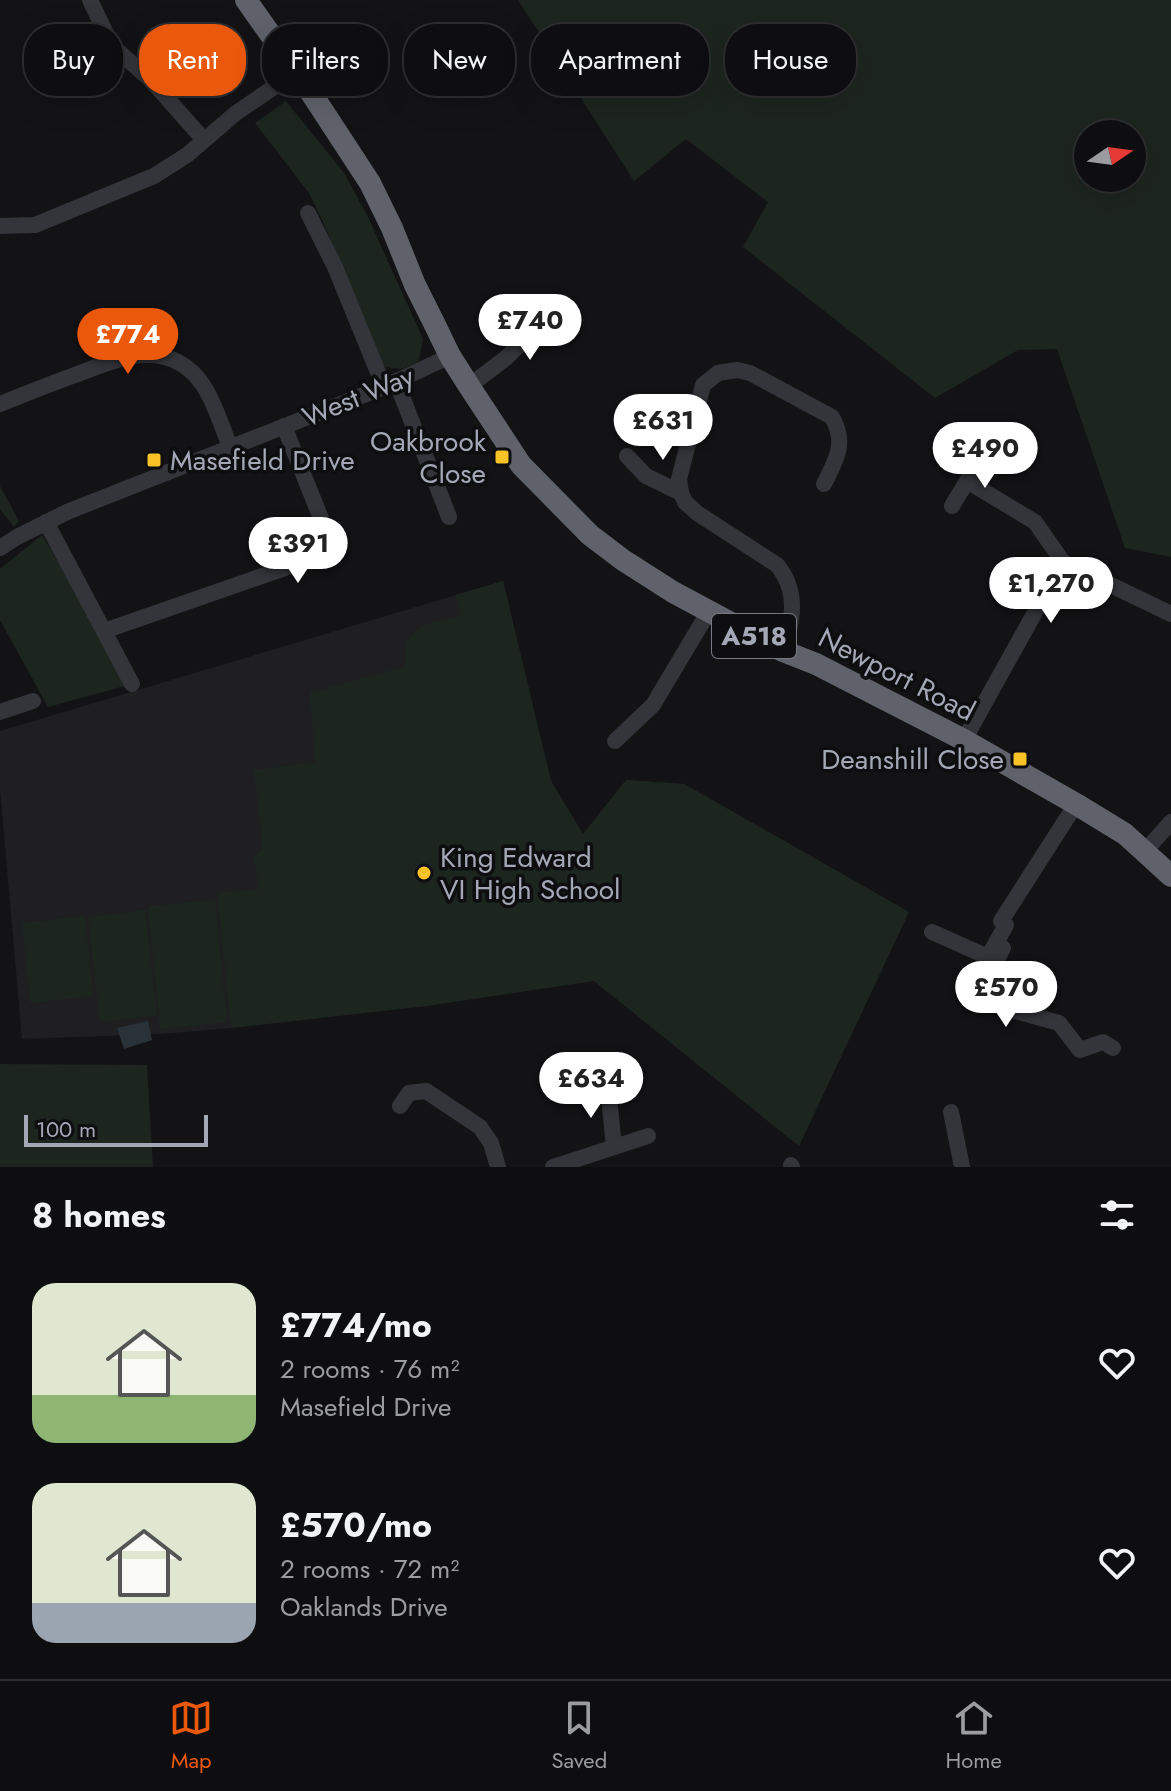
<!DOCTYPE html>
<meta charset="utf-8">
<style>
body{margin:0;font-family:Jost,sans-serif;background:#171719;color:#f1f3f6;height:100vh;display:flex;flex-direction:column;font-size:30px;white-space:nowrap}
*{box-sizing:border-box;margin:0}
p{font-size:26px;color:#9b9c9f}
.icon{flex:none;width:44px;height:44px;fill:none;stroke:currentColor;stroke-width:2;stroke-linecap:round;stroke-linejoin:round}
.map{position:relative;height:1167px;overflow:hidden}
.side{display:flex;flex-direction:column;background:#0e0e10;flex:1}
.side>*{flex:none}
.hud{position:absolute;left:24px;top:24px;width:1124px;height:72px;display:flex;gap:16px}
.needle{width:52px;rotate:77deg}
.buttons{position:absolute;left:1074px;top:120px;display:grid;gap:16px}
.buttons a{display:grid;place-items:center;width:72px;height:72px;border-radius:50%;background:#0e0e10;box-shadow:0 8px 32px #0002,0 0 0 2px #2e2e30;font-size:40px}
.scale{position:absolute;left:24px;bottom:20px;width:184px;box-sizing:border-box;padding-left:8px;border:4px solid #a4a8b6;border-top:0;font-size:22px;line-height:28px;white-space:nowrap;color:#a4a8b6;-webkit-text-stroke:6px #0e0e10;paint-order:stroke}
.price{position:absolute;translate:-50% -68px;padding:0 18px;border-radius:28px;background:#fff;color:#222;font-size:26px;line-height:52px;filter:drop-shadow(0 2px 4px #0008)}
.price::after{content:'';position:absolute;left:50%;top:48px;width:24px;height:18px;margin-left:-12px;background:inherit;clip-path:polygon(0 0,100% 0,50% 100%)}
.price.active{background:#ea580c;color:#fff}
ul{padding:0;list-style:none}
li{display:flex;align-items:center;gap:24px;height:200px;padding:0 32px}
li span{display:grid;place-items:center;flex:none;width:224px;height:160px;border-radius:24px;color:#555}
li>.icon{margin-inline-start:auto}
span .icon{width:96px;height:96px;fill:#fffc;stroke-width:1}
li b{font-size:34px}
h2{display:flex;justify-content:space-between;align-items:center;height:96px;padding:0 32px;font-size:34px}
.pill{padding:0 28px;border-radius:32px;background:#0e0e10;box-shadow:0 8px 32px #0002,0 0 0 2px #2e2e30;font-size:28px;line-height:72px}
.pill.active{background:#ea580c;color:#fff}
.menu{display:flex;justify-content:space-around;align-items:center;height:112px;border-top:2px solid #2e2e30;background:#0e0e10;font-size:22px;color:#9b9c9f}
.menu a{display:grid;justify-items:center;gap:4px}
.menu .active{color:#ea580c}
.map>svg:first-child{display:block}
.built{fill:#1f1f22}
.green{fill:#1d251f;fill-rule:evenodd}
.water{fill:#293139}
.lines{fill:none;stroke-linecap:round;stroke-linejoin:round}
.minor{stroke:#34353a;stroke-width:16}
.highway{stroke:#60626b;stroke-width:22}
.poi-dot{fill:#f9c327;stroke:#0e0e10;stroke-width:3}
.labels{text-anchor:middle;stroke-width:7;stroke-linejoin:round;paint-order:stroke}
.shield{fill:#0e0e10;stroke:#777a84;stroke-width:2}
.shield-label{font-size:26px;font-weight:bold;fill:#a4a8b6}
.street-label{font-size:28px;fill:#a4a8b6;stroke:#0e0e10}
.poi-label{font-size:28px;fill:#a4a8b6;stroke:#0e0e10;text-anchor:end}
</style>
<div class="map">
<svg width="1171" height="1167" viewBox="0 0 1171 1167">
<rect width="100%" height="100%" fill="#131315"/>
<polygon class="built" points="503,581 551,781 583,834 626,780 684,784 909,912 799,1146 594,981 426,1006 232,1028 161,1034 22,1039 0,789 0,731"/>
<g class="green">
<path d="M518,0h653v557l-46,-9 -68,-199 -39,1 -83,48 -192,-151 25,-45 -82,-63 -52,42zM1088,134h44v44h-44z"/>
<polygon points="286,101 344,173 368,217 423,339 419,361 402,369 385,367 374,351 325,226 309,193 255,123"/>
<polygon points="0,486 19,521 14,527 0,509"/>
<polygon points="42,535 132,684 48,707 0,620 0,569"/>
<path d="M503,581l48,200 32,53 43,-54 58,4 225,128 -110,234 -205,-165 -168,25 -195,22 -14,-135 41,-4 -4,-32 9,-8 -9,-79 61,-8 -5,-69 96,-27c-5,-44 21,-40 55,-51l-6,-20z"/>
<polygon points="215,900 227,1022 160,1029 148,906"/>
<polygon points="145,910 157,1015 100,1022 88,917"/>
<polygon points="85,916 93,996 30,1003 22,923"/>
<polygon points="0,1064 147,1065 153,1167 0,1167"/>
</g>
<polygon class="water" points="148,1021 152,1040 124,1049 117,1028"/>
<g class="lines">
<g class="minor">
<polyline points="90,0 112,46 150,79 204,140"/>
<polyline points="308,213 335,267 384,387"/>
<polyline points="0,226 35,225 154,176 187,155 236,113 296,72"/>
<polyline points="396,381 449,517"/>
<polyline points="469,386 506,358 562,302"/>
<path d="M0,404c25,-10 50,-20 75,-29 44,-17 94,-39 128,10 12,18 19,42 27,62"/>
<polyline points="627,456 646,476 681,493"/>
<polyline points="967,481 1035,522 1063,562"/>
<polyline points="952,506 984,453"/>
<polyline points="46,522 132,684"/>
<polyline points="0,548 17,537 67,512 384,387 450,356"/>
<path d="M104,631l207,-72c10,-9 14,-19 13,-33l-40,-100"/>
<path d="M783,651c10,-29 16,-60 -6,-86l-80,-52 -12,-11 -4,-9 -2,-14 24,-94 15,-12 19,-3 13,3 82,44c15,26 4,43 -8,67"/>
<polyline points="0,712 33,701"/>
<polyline points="964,740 1063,562 1171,614"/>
<polyline points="615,741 653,705 709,611"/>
<polyline points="1144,852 1171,822"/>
<polyline points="932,932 988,957 1006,925 1001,921 1076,804"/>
<polyline points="1003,948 994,965 997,987 1001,1002 1015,1011 1059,1023 1080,1050 1103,1042 1113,1048"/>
<polyline points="608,1088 614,1147"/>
<polyline points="400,1106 409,1093 426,1091 480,1127 491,1143 498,1167"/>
<polyline points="951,1112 962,1167"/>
<polyline points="791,1165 792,1167"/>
<polyline points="553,1167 648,1136"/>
</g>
<polyline class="highway" points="246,0 302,79 370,183 392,228 415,285 434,323 450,356 469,386 521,465 590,535 623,560 673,592 783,651 816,664 964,740 1076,804 1125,834 1171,876"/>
</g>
<g class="poi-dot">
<rect x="494" y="449" width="16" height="16" rx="4"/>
<rect x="146" y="452" width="16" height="16" rx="4"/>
<rect x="1012" y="751" width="16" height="16" rx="4"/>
<circle cx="424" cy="873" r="8"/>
</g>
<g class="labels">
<rect class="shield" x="712" y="614" width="84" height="44" rx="6"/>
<g class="shield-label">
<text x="754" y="645">A518</text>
</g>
<g class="street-label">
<text transform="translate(358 396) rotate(-22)" y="10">West Way</text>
<text transform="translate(897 674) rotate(27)" y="10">Newport Road</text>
</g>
<g class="poi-label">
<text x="486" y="451">Oakbrook<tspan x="486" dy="32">Close</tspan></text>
<text x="170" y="470" text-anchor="start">Masefield Drive</text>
<text x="1004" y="769">Deanshill Close</text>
<text x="440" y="867" text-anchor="start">King Edward<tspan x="440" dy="32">VI High School</tspan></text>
</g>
</g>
</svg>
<div class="buttons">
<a><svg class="needle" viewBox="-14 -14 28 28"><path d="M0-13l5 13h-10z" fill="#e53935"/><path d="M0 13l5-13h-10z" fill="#9b9c9f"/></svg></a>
</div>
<div class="scale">100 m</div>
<b class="price" style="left:530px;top:362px">£740</b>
<b class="price active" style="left:128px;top:376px">£774</b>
<b class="price" style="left:663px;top:462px">£631</b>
<b class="price" style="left:985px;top:490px">£490</b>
<b class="price" style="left:298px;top:585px">£391</b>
<b class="price" style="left:1051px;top:625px">£1,270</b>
<b class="price" style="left:1006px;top:1029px">£570</b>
<b class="price" style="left:591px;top:1120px">£634</b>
<div class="hud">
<a class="pill">Buy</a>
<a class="pill active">Rent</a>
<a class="pill">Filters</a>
<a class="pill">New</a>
<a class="pill">Apartment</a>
<a class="pill">House</a>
</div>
</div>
<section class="side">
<h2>8 homes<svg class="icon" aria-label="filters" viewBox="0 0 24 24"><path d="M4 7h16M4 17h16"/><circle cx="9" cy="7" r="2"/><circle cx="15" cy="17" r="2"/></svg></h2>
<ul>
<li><span style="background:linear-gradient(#dfe7d0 70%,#8fb573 0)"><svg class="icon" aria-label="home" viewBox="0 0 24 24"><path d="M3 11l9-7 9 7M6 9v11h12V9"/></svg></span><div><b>£774/mo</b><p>2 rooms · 76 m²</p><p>Masefield Drive</p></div><svg class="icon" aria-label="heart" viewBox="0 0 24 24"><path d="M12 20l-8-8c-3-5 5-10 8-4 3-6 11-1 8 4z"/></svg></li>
<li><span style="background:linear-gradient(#dfe7d0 75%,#9aa5b1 0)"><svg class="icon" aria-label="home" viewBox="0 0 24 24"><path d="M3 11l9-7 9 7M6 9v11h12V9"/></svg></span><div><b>£570/mo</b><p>2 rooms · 72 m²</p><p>Oaklands Drive</p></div><svg class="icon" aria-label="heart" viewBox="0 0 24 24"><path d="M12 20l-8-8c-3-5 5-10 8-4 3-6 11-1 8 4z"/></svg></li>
</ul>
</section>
<nav class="menu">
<a class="active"><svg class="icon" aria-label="map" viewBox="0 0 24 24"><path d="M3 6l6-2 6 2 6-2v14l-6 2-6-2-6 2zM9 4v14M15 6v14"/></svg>Map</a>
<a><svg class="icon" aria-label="saved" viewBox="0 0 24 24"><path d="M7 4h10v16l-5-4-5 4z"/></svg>Saved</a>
<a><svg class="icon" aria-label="home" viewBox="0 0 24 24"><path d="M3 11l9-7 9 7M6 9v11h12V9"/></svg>Home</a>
</nav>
